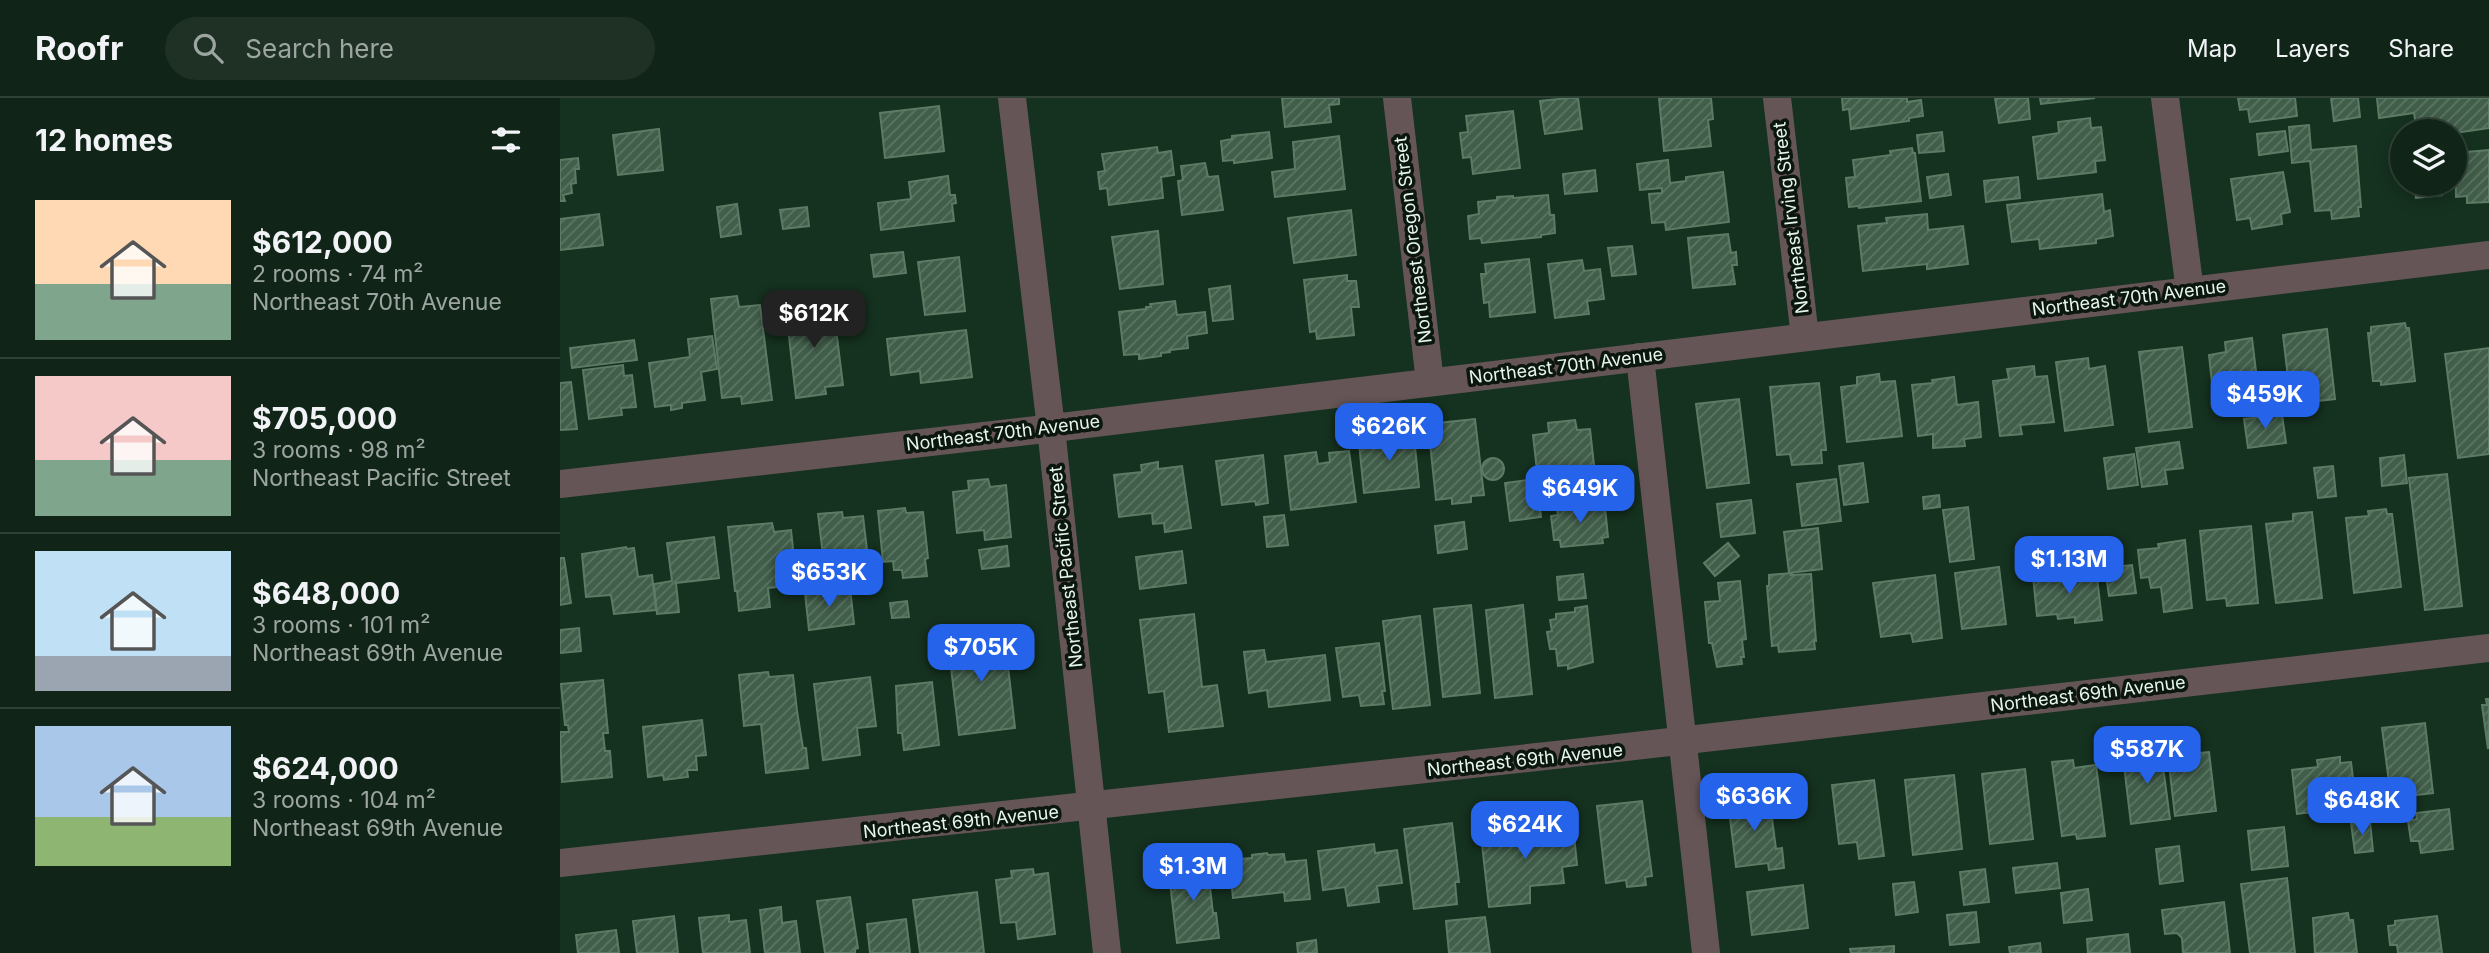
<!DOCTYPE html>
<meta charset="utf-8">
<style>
body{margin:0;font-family:Inter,sans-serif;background:#1e3124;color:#f1f3f6;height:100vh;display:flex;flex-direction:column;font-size:26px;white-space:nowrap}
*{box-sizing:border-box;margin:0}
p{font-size:23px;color:#9ca5a1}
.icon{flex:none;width:38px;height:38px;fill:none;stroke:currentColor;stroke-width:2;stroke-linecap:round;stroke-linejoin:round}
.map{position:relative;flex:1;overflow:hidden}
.sheet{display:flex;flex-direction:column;background:#102517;width:560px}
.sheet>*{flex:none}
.controls{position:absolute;left:1830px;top:21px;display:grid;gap:14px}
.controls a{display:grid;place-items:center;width:77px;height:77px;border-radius:50%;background:#102517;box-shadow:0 4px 18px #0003,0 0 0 2px #304236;font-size:35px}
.price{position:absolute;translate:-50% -60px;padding:0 16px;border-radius:14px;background:#2563eb;color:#fff;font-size:23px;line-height:46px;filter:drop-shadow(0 2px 4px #0008)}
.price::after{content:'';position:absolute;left:50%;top:42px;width:21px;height:16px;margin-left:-10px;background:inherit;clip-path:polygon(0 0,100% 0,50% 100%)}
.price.active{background:#222;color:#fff}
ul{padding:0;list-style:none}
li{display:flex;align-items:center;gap:21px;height:175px;padding:0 35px}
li+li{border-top:2px solid #304236}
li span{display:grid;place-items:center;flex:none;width:196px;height:140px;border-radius:0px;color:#555}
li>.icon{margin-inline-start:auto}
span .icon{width:84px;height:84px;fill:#fffc;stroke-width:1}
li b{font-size:30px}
h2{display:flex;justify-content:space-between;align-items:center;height:84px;padding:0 35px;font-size:30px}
header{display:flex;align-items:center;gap:42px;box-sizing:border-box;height:98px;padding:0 35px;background:#102517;border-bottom:2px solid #304236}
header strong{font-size:33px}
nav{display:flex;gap:38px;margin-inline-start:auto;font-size:24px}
.search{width:490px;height:63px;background:#1e3124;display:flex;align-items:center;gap:18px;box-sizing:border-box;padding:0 24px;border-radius:38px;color:#9ca5a1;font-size:26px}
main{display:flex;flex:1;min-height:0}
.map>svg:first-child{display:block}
.building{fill:url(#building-hatch);stroke:#5c7b65;stroke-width:2}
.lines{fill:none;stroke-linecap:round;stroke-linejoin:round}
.minor{stroke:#665556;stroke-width:28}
.labels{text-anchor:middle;stroke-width:7;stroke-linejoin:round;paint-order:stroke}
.street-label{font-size:18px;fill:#e6f6ea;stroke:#0a160e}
</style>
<header>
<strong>Roofr</strong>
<div class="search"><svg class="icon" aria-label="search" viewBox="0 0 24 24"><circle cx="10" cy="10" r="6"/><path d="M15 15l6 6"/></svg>Search here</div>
<nav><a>Map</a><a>Layers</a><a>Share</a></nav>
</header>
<main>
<section class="sheet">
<h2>12 homes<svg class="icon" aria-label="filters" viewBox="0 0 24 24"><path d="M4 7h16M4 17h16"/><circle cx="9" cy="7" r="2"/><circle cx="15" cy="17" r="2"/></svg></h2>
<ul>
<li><span style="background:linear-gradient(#ffd9b3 60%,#7fa58c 0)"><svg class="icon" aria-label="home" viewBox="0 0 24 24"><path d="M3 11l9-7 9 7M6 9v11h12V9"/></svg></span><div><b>$612,000</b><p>2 rooms · 74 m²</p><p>Northeast 70th Avenue</p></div></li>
<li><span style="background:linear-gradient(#f6c9c9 60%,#7fa58c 0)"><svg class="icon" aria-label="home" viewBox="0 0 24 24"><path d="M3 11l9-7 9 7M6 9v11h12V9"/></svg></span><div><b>$705,000</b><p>3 rooms · 98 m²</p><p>Northeast Pacific Street</p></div></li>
<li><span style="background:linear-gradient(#bfe0f5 75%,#9aa5b1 0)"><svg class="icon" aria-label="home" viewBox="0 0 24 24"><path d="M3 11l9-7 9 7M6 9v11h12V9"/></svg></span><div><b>$648,000</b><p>3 rooms · 101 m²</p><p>Northeast 69th Avenue</p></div></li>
<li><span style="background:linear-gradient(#a9c7e8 65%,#8fb573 0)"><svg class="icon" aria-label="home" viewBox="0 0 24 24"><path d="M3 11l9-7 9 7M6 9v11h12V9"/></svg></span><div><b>$624,000</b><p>3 rooms · 104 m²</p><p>Northeast 69th Avenue</p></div></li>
</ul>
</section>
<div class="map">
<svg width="1929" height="855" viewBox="0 0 1929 855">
<defs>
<pattern id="building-hatch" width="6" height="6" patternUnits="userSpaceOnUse" patternTransform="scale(1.75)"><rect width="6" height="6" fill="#415e4a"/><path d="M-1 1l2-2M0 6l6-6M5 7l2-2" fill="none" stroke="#5c7664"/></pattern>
</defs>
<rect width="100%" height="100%" fill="#15311f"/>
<g class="building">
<polygon points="722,0 779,0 779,6 769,7 771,24 725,29"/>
<polygon points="1008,0 1018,0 1022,31 985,36 980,3"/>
<polygon points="1099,0 1151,0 1153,21 1148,22 1151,48 1104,53"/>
<polygon points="1282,0 1347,0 1347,4 1361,2 1363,18 1349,20 1349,23 1291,31 1289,11 1283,12"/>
<polygon points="1435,0 1468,0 1470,21 1439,25"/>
<polygon points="1480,0 1535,0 1481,6"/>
<polygon points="1678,0 1735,0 1737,18 1690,24 1688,11 1680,12"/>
<polygon points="1771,0 1798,0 1800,19 1774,23"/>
<polygon points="1817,0 1929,0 1929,30 1895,35 1857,33 1854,15 1819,20"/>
<polygon points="379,8 384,53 325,60 320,15"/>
<polygon points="953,13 960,70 913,76 911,59 903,60 900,35 908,34 906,18"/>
<polygon points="1530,20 1531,30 1541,29 1545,62 1535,63 1536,74 1478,81 1473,39 1499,35 1498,24"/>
<polygon points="1749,27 1751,52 1796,48 1801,109 1798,109 1799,118 1772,121 1771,112 1755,113 1750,63 1732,65 1729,29"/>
<polygon points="99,31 103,72 58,77 53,37"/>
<polygon points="1725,33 1728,53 1699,57 1697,36"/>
<polygon points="709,34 712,60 674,65 674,62 663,63 661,43 672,41 672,38"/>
<polygon points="1382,34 1384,53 1359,55 1357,37"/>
<polygon points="779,38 785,91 715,99 712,74 735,71 733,44"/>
<polygon points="597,49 598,55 611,53 614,77 601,79 603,100 549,107 547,90 540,91 538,74 545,73 542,56"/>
<polygon points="1352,50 1353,55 1355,55 1361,103 1299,110 1299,108 1289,109 1286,80 1295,79 1293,62 1331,57 1330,53"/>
<polygon points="1929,52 1929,104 1907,105 1907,98 1896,99 1895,55"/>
<polygon points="18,60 19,71 15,71 16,85 11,86 12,95 3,97 5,103 0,103 0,62"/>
<polygon points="1108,62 1110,85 1126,83 1126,79 1163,74 1169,124 1106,132 1105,124 1092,125 1089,96 1102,95 1102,90 1080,92 1077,66"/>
<polygon points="645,65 648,79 658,78 663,112 622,117 618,83 623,82 621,68"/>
<polygon points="1035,72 1037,93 1005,96 1003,76"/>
<polygon points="1723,74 1730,114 1721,116 1722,126 1692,131 1690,120 1677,122 1671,81"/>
<polygon points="1388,76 1391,97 1370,100 1367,79"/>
<polygon points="388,78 390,97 395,97 396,105 392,106 394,123 321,132 318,105 351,101 349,84"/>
<polygon points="1458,79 1460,100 1426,104 1424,83"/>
<polygon points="1855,86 1881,86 1882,97 1856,100"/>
<polygon points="1542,96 1544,114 1550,112 1553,138 1536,141 1536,145 1480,151 1479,141 1452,144 1447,107"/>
<polygon points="988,97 990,117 994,117 995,135 981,137 981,139 922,145 921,140 910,141 908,118 919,116 918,104 937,102 937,99 953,98 953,100"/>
<polygon points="177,106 181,136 161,139 157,109"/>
<polygon points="247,109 249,128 223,131 220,112"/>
<polygon points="791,112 796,157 734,165 728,120"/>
<polygon points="39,116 43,147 0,152 0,121"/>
<polygon points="1367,116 1368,132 1403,128 1408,166 1367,171 1367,166 1303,173 1298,128 1327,125 1326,120"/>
<polygon points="598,133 603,186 560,191 552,139"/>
<polygon points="1168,136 1171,155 1176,154 1177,167 1172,167 1175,186 1133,190 1128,140"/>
<polygon points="1072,148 1076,176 1052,178 1048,150"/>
<polygon points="343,154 346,175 314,179 311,157"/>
<polygon points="399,159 405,213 365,217 358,164"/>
<polygon points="969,161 975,214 930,219 929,204 924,205 921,176 926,176 925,166"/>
<polygon points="1022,162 1024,173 1040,171 1044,201 1027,203 1029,216 995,220 988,166"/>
<polygon points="787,177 787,183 796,183 799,209 791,209 794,237 757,241 756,233 750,234 744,182"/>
<polygon points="670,188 673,221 653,223 649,191"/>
<polygon points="177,198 179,209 200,207 212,302 182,306 181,298 162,300 151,201"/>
<polygon points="615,203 617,217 645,214 647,235 627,238 628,250 610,252 610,254 601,255 601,258 579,261 579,256 564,257 559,214 586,211 586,209 591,209 590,206"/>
<polygon points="273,207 283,287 265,289 266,296 236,300 226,212"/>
<polygon points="1845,225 1846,230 1849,230 1855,283 1821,287 1821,283 1813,283 1808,235 1811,235 1811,229"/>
<polygon points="1767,231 1775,301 1731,306 1723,237"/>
<polygon points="406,232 412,279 361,285 360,273 331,277 327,241"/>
<polygon points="152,238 157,271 141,274 145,302 122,305 122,310 111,312 111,307 95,309 89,265 130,259 128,241"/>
<polygon points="1692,240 1701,315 1673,318 1672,311 1655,313 1649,257 1666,254 1665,244"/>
<polygon points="74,242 77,262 12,270 10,250"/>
<polygon points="1622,249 1632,329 1589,334 1579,254"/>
<polygon points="1929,250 1929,356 1898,360 1885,256"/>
<polygon points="1528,260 1529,271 1545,268 1553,327 1505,333 1496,264"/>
<polygon points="63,267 64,278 72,277 76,309 61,310 62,317 29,321 23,272"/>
<polygon points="1474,268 1475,279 1487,278 1494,324 1460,327 1462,336 1440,338 1433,283 1449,281 1447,271"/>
<polygon points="1319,276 1320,284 1335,283 1342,338 1287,344 1281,289 1297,287 1297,279"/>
<polygon points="1394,279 1397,307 1418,304 1421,339 1404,341 1405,348 1373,350 1373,336 1358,338 1352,287 1373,285 1372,282"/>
<polygon points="11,284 17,331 0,332 0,285"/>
<polygon points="1259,285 1266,352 1261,352 1262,365 1232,367 1230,356 1217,357 1210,289"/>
<polygon points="1179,301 1189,385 1147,390 1136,306"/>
<polygon points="1722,317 1726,345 1688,350 1684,321"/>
<polygon points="915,321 924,397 911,398 911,404 892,406 892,400 876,402 868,326"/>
<polygon points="1015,322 1017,332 1030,331 1035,376 978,382 973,337 989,335 988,325"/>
<polygon points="836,332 837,340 854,338 859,389 804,395 799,345 814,343 813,334"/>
<polygon points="1619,344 1623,370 1605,372 1607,386 1582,389 1576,350"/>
<polygon points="789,353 796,404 731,412 725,358 756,354 758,366 770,364 769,355"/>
<polygon points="1574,356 1578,387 1548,391 1544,360"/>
<polygon points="703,357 708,405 696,407 695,403 662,407 656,363"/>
<polygon points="1844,357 1847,385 1822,388 1820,360"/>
<circle cx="933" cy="371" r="11"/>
<polygon points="598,364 598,371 622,368 631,430 605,434 604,425 593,426 592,415 559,419 554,377 582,374 581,367"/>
<polygon points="1303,365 1308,404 1284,407 1279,368"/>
<polygon points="1773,368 1776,398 1758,400 1754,370"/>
<polygon points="1887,376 1902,508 1865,512 1849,380"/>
<polygon points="428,381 430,389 446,387 451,439 425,442 424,432 397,435 393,394 409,392 408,383"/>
<polygon points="976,381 981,419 950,423 945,385"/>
<polygon points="1276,381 1281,423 1242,428 1237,386"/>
<polygon points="1379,397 1380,409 1364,411 1363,399"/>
<polygon points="1191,402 1195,435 1161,439 1157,406"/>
<polygon points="1038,405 1039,409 1045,409 1048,439 1042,440 1043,445 1001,449 1000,442 994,442 991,418 998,417 997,409"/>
<polygon points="1408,409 1414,461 1390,464 1383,412"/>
<polygon points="345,410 346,415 363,414 368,460 365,461 367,478 343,480 342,472 334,472 333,463 323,464 318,413"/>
<polygon points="1826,411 1827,416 1832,416 1841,489 1794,495 1786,420 1809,418 1808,413"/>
<polygon points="282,414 283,420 303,418 309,469 265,474 258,416"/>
<polygon points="1752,414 1762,500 1716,505 1706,426 1733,423 1733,416"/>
<polygon points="724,417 728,447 707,449 704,419"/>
<polygon points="904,424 907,451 878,455 875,428"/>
<polygon points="212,425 214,434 231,432 237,487 208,490 210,509 179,513 177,493 175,493 168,429"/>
<polygon points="1691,428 1698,505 1667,508 1666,500 1647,502 1640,433"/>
<polygon points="1258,430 1262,471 1229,475 1224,434"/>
<polygon points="154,439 159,480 116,485 119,514 97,516 94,486 112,483 107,445"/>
<polygon points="1625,442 1632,510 1604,514 1601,489 1591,490 1589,479 1581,480 1578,452 1599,450 1598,446"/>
<polygon points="1168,445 1179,458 1155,478 1144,465"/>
<polygon points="447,448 449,468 422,471 419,452"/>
<polygon points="66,449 67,451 74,450 78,479 92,477 96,512 54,516 51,497 26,499 22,456"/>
<polygon points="622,453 626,485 580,491 576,459"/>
<polygon points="0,460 4,460 11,505 0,507"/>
<polygon points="1572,467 1576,495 1549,498 1545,470"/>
<polygon points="1439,469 1446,526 1402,531 1395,475"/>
<polygon points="1536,471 1542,522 1515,525 1515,519 1498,521 1497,516 1477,518 1473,478"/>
<polygon points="1232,475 1231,477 1251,476 1256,543 1254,543 1255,551 1219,554 1218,547 1212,548 1207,488 1209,488 1209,477"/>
<polygon points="1023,476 1026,500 999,502 997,479"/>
<polygon points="1375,477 1382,540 1353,544 1351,535 1321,539 1313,485"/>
<polygon points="1180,483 1186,541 1182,542 1184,559 1181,559 1182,566 1157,569 1152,545 1149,545 1145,504 1160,503 1158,485"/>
<polygon points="290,490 294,526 249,532 245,495"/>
<polygon points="347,503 349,519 332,520 330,505"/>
<polygon points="911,507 920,595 883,599 874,511"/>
<polygon points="963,507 972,596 935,600 926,512"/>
<polygon points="1027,508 1033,564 1008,571 1008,567 998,568 996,551 990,551 987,534 992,533 990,522 996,521 996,516 1015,514 1015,510"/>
<polygon points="634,516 642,589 657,587 663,628 609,634 604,593 589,595 580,522"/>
<polygon points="860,518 870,607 833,611 823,523"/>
<polygon points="19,530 21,553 0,555 0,532"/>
<polygon points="417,533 419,545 445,542 455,630 399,637 387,536"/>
<polygon points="819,545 825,593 822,593 824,606 801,608 799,597 783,599 776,550"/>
<polygon points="704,552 706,564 765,557 770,602 709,609 707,592 689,595 684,554"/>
<polygon points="208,574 209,579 233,577 237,613 243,650 246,650 248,670 206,675 201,626 184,628 179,577"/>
<polygon points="310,579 316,628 297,630 300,657 263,662 254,586"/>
<polygon points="43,582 48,635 43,635 45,653 50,653 52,679 2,684 0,634 9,634 8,627 5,627 1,586"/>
<polygon points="372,584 379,647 344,652 342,635 338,635 336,588"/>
<polygon points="1926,601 1929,601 1928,651 1922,607 1927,607"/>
<polygon points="142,622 146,657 136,658 137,672 127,672 128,679 104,682 103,677 88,679 83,629"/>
<polygon points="1865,625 1873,695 1831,700 1822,630"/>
<polygon points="1600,646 1610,721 1571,726 1563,659 1583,657 1582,648"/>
<polygon points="1649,654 1656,713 1615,718 1608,658"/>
<polygon points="1780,659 1780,665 1791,664 1795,696 1792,697 1793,709 1737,716 1732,672 1758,669 1757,662"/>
<polygon points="1513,662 1514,670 1536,667 1545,738 1517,741 1516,736 1502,738 1492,664"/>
<polygon points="1465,671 1473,741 1430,746 1422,676"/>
<polygon points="1394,677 1402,751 1353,757 1345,682"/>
<polygon points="1314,682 1324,758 1299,761 1297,744 1279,746 1272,687"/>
<polygon points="1209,698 1216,751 1222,750 1224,770 1209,772 1208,765 1176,769 1168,703"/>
<polygon points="1082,703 1092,778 1085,779 1086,787 1067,789 1066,782 1046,785 1037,708"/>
<polygon points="1889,711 1893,751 1861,755 1859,743 1851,743 1848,723 1857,721 1856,715"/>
<polygon points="1810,723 1813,753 1795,755 1791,725"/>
<polygon points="892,725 899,784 895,784 897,806 854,811 844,731"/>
<polygon points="1013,727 1017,767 1002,769 1004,785 970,788 970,805 929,809 921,737 926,736 926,731 942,730 942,734"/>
<polygon points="1724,729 1728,768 1692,772 1688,733"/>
<polygon points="814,746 815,755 837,752 842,785 817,788 819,804 788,808 785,789 763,792 758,753"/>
<polygon points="1619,748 1623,783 1600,786 1596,751"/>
<polygon points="707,755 708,757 724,756 725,764 746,762 750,801 725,803 724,794 673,800 669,762 692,760 692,757"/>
<polygon points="647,764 653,815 656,815 659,840 617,845 608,768"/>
<polygon points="1497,765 1500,790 1456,795 1453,770"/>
<polygon points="473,771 474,777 488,775 495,836 458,841 456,824 441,825 436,782 452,780 451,773"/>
<polygon points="1425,771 1429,804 1404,807 1400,774"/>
<polygon points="1727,780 1735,855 1690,855 1681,786"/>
<polygon points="1354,784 1358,814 1336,817 1333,786"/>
<polygon points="1243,787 1248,830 1192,837 1187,794"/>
<polygon points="1528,791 1532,822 1504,825 1501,795"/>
<polygon points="417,794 424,855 360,855 353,802"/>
<polygon points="290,799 298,850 295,851 295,855 265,855 257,803"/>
<polygon points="1664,804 1670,855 1623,855 1622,840 1617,835 1605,836 1602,812"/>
<polygon points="221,809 222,825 236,823 240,855 205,855 200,812"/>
<polygon points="1416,814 1419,844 1390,847 1387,817"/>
<polygon points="1788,815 1789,822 1793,822 1797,855 1755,855 1753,820"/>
<polygon points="169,817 169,824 186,822 190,855 143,855 139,820"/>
<polygon points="114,818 118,855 77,855 73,823"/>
<polygon points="1877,818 1882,855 1838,855 1837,847 1830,847 1828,828 1835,827 1835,823"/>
<polygon points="925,819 930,855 889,855 886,823"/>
<polygon points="346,821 350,855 310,855 307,826"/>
<polygon points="56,832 59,855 18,855 16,837"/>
<polygon points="1568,836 1570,855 1528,855 1527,841"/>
<polygon points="756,842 757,855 738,855 737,845"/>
<polygon points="1480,845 1481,855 1450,855 1449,849"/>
<polygon points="1334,848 1334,855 1291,855 1290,851"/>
</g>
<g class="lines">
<g class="minor">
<polyline points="452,0 491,330 547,855"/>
<polyline points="837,0 870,284"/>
<polyline points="1217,0 1245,239"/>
<polyline points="1605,0 1630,193"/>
<polyline points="1080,259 1146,855"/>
<polyline points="0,386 485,331 1929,157"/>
<path d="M0,765c644,-67 1286,-140 1929,-215"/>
</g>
</g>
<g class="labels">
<g class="street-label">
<text transform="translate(1231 120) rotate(-97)" y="6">Northeast Irving Street</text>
<text transform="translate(853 142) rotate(-97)" y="6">Northeast Oregon Street</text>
<text transform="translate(1569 200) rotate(-7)" y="6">Northeast 70th Avenue</text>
<text transform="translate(1006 268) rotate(-7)" y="6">Northeast 70th Avenue</text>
<text transform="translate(443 335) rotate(-7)" y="6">Northeast 70th Avenue</text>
<text transform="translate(506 469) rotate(-96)" y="6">Northeast Pacific Street</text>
<text transform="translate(1528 596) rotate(-7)" y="6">Northeast 69th Avenue</text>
<text transform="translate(965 662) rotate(-6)" y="6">Northeast 69th Avenue</text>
<text transform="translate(401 724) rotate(-6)" y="6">Northeast 69th Avenue</text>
</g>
</g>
</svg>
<div class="controls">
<a><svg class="icon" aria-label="layers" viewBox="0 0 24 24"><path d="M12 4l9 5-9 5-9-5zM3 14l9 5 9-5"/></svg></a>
</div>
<b class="price active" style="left:254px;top:252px">$612K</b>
<b class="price" style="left:1705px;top:333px">$459K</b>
<b class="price" style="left:829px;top:365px">$626K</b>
<b class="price" style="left:1020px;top:427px">$649K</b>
<b class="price" style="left:1509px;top:498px">$1.13M</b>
<b class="price" style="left:269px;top:511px">$653K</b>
<b class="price" style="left:421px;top:586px">$705K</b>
<b class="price" style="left:1587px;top:688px">$587K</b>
<b class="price" style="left:1194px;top:735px">$636K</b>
<b class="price" style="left:1802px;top:739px">$648K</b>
<b class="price" style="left:965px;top:763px">$624K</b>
<b class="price" style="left:633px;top:805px">$1.3M</b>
</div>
</main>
